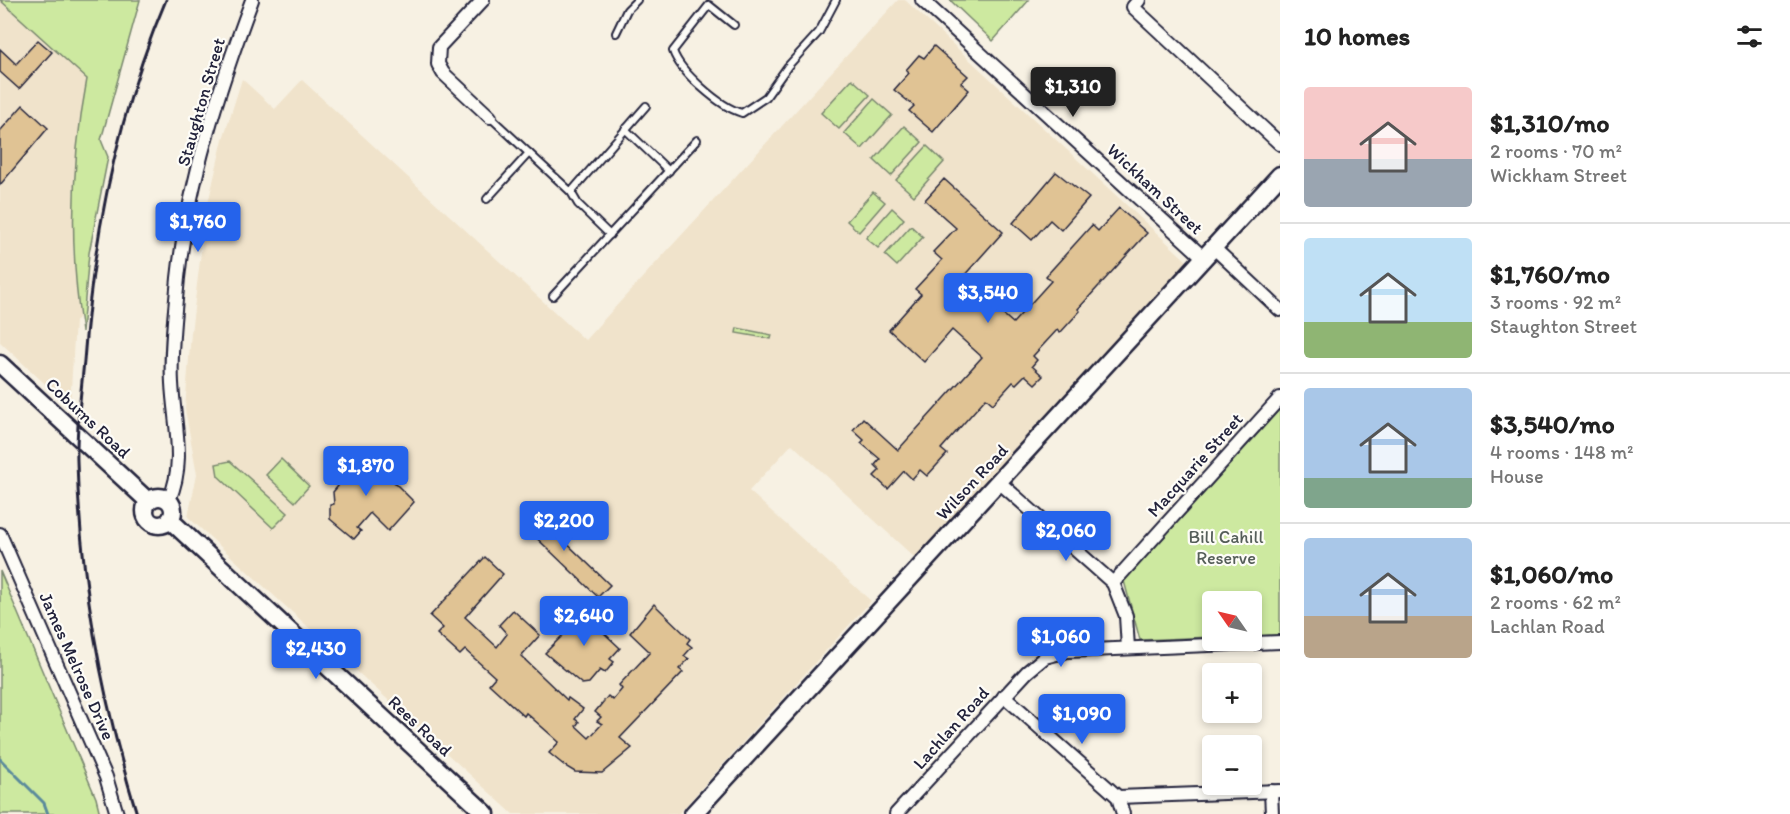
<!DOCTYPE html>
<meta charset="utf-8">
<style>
body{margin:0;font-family:Itim,sans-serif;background:#f2f2f2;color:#222;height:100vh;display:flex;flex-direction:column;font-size:22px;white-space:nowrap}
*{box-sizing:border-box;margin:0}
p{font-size:20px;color:#767676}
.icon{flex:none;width:33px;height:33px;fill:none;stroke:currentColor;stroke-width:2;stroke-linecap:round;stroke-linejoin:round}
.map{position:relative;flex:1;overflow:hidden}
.side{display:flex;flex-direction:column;background:#fff;width:510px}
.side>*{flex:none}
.needle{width:39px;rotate:304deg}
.buttons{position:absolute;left:1202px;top:591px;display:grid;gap:12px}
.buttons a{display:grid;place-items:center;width:60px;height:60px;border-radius:6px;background:#fff;box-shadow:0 3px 9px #0003;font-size:30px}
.price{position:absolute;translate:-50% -51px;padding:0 14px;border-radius:6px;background:#2563eb;color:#fff;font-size:20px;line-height:39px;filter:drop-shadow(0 2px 3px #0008)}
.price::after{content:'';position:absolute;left:50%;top:36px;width:18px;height:14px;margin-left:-9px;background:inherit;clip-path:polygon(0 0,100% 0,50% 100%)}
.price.selected{background:#222;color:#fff}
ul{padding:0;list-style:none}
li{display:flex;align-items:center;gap:18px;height:150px;padding:0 24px}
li+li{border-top:2px solid #e0e0e0}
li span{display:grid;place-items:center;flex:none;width:168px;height:120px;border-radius:6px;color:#555}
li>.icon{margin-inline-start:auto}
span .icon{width:72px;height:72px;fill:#fffc;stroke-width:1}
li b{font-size:26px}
h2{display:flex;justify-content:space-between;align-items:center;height:72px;padding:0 24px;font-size:26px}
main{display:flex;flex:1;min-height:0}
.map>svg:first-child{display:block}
.built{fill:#f0e3cb}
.green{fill:#cde9a0;stroke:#78866e;stroke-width:1.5}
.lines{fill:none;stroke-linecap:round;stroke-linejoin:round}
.stream{stroke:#5a8a9b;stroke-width:3}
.building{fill:#e0c394;stroke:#22223b;stroke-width:1.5}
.lane-casing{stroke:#22223b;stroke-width:10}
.street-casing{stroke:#22223b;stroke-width:16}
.secondary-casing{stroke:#22223b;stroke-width:21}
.lane{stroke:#fdfcf7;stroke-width:6}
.street{stroke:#fdfcf7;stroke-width:12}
.secondary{stroke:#fdfcf7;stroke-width:16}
.rail{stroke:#22223b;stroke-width:3}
.labels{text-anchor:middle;stroke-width:4.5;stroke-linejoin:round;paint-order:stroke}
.street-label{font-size:18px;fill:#22223b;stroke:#fdfcf7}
.park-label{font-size:18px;fill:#555e59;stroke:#fdfcf7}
</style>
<main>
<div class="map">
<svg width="1280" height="814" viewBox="0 0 1280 814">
<rect width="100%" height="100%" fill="#f7f1e3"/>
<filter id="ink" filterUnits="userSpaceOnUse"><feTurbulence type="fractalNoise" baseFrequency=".0167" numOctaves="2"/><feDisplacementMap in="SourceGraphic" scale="12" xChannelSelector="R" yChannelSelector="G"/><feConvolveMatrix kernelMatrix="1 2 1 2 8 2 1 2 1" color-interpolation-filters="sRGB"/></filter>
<g filter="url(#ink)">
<g class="built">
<polygon points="0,0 87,79 80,119 73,195 73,251 80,316 75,321 70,407 0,342"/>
<polygon points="898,0 905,0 1188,262 915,558 792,444 749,491 871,601 678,814 513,814 188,517 197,474 185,409 191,333 206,212 223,139 242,79 275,109 302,80 585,340"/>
</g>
<g class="green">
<path d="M0,0h140l-39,140 7,17 -19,96 -7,79c-13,-85 -11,-169 5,-253z"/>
<polygon points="950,0 1029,0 993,41"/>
<polygon points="852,79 870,95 839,129 821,113"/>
<polygon points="874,99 892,115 862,149 844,133"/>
<polygon points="904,126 922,142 891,176 874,160"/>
<polygon points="927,146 944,162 914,196 896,180"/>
<polygon points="873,192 885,202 859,232 847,221"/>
<polygon points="892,208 904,219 878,248 866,238"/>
<polygon points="911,226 923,237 897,266 885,255"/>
<polygon points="737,328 772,335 771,339 736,333"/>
<polygon points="1280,409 1280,635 1251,636 1251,602 1212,602 1212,637 1140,640 1124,581"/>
<polygon points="281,459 309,486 295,502 266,475"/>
<polygon points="230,461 288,513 273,528 218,476 216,464"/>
<polygon points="0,571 96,798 100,814 0,814"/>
</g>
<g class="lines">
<polyline class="stream" points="0,759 44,803 48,814"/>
</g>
<g class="building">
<polygon points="38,40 52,52 19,89 0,72 0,49 16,64"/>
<polygon points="934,46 968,76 961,83 969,90 933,132 909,111 914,106 894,90 909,73 906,70 919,55 924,58"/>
<polygon points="23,105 48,128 0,185 0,131"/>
<polygon points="1056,172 1089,198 1061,230 1050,220 1032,240 1013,223"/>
<polygon points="944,179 1003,232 962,278 1013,323 1051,281 1046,276 1092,225 1098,231 1119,208 1147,233 1078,309 1080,311 1060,333 1057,330 1033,356 1037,360 1032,366 1043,376 1035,384 1025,375 1016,384 1013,382 993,404 986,398 941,449 947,454 927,476 920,470 912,479 904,471 888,489 874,476 880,470 875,465 880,459 861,443 864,440 853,430 863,418 898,450 982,357 952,330 924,362 889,330 921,294 915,289 942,260 933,252 956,228 925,200"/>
<polygon points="354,455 367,465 371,462 381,469 414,502 388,531 370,513 357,528 361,531 354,539 330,519 330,505 334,504 333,492 338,486 332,481"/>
<polygon points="535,508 556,528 553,530 610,585 598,597 521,523"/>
<polygon points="485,557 503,574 465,617 497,647 507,634 499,625 513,610 540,635 521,656 567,700 568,698 583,709 575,719 579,722 576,726 589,738 602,724 597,721 601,717 595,712 608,696 613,700 622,689 619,685 650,652 630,633 654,604 690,639 687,643 692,647 684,656 689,659 679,669 683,672 620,738 632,748 602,773 575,772 565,766 549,753 559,742 526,713 524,716 489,684 495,677 465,650 460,655 437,634 443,628 430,616"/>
<polygon points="583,606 608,627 603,632 620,648 610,659 614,662 605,673 600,670 589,683 582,684 545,653 568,630 564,626"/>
</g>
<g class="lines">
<defs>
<g id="lane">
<path d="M734,25l-25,-20 -36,46c7,21 47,56 69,62l24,-16 22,-31 31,-34 17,-32"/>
<polyline points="616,33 627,10 637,0"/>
<polyline points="490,117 571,192 578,204 610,235"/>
<polyline points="625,129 669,171"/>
<polyline points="571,192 646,106"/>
<polyline points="487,199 529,153"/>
<polyline points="553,296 697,140"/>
</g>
<g id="street">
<polyline points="483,0 439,47 438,64 443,73 490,117"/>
<polyline points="922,0 1204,258"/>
<polyline points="1139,0 1133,7 1280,144"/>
<polyline points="1214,248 1280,310"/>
<polyline points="999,482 1113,583 1126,616 1128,648"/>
<path d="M169,500c17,-38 5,-76 3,-117 -2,-33 3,-71 6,-105 10,-94 41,-190 74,-278"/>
<polyline points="0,534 106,777 117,814"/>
<polyline points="1113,583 1280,398"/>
<polyline points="1004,696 1118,797 1123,814"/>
<polyline points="1271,791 1272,814"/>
<polyline points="1118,797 1280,791"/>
<polyline points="896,814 1027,672 1045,657 1068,651 1280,642"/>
</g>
<g id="secondary">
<polyline points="0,364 148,501"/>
<circle cx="159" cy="511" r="14"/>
<polyline points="170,520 486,814"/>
<polyline points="693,814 1280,175"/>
</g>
</defs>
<use href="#lane" class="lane-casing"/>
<use href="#street" class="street-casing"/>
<use href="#secondary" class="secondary-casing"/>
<use href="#lane" class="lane"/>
<use href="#street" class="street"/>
<use href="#secondary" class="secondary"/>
<path class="rail" d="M137,814c-35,-114 -57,-233 -60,-353 -1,-33 4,-67 7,-100 9,-124 33,-246 82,-361"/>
</g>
</g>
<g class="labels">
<g class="street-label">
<text transform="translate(201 102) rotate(-74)" y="6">Staughton Street</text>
<text transform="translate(1155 189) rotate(43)" y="6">Wickham Street</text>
<text transform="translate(88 418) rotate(43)" y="6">Coburns Road</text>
<text transform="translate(1195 465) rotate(-48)" y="6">Macquarie Street</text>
<text transform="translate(972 482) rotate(-47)" y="6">Wilson Road</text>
<text transform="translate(77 666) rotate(66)" y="6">James Melrose Drive</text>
<text transform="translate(420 726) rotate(43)" y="6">Rees Road</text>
<text transform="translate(951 728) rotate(-48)" y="6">Lachlan Road</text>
</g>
<g class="park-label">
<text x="1226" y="543">Bill Cahill<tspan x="1226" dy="21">Reserve</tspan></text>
</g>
</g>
</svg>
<div class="buttons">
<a><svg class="needle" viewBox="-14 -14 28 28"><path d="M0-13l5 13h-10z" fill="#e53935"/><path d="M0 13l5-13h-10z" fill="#767676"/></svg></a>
<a>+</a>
<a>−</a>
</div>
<b class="price selected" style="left:1073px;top:118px">$1,310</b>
<b class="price" style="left:198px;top:253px">$1,760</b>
<b class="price" style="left:988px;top:324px">$3,540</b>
<b class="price" style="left:366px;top:497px">$1,870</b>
<b class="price" style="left:564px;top:552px">$2,200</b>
<b class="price" style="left:1066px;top:562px">$2,060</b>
<b class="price" style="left:584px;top:647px">$2,640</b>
<b class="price" style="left:1061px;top:668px">$1,060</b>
<b class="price" style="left:316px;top:680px">$2,430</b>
<b class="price" style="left:1082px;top:745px">$1,090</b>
</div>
<section class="side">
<h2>10 homes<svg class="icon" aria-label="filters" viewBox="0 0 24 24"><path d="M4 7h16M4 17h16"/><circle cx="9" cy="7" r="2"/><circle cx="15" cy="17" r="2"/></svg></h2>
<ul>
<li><span style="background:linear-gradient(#f6c9c9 60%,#9aa5b1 0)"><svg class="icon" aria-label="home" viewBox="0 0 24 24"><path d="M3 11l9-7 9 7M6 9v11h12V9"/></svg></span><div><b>$1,310/mo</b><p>2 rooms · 70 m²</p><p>Wickham Street</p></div></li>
<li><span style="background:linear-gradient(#bfe0f5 70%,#8fb573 0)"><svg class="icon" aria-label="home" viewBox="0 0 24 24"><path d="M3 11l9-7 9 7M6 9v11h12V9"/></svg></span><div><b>$1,760/mo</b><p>3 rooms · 92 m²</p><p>Staughton Street</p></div></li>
<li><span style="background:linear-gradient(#a9c7e8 75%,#7fa58c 0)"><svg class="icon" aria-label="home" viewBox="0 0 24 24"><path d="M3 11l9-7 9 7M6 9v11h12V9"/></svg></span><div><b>$3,540/mo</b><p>4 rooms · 148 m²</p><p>House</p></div></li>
<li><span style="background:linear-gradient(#a9c7e8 65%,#b9a48a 0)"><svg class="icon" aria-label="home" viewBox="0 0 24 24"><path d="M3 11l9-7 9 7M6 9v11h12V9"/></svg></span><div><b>$1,060/mo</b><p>2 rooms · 62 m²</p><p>Lachlan Road</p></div></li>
</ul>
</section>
</main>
